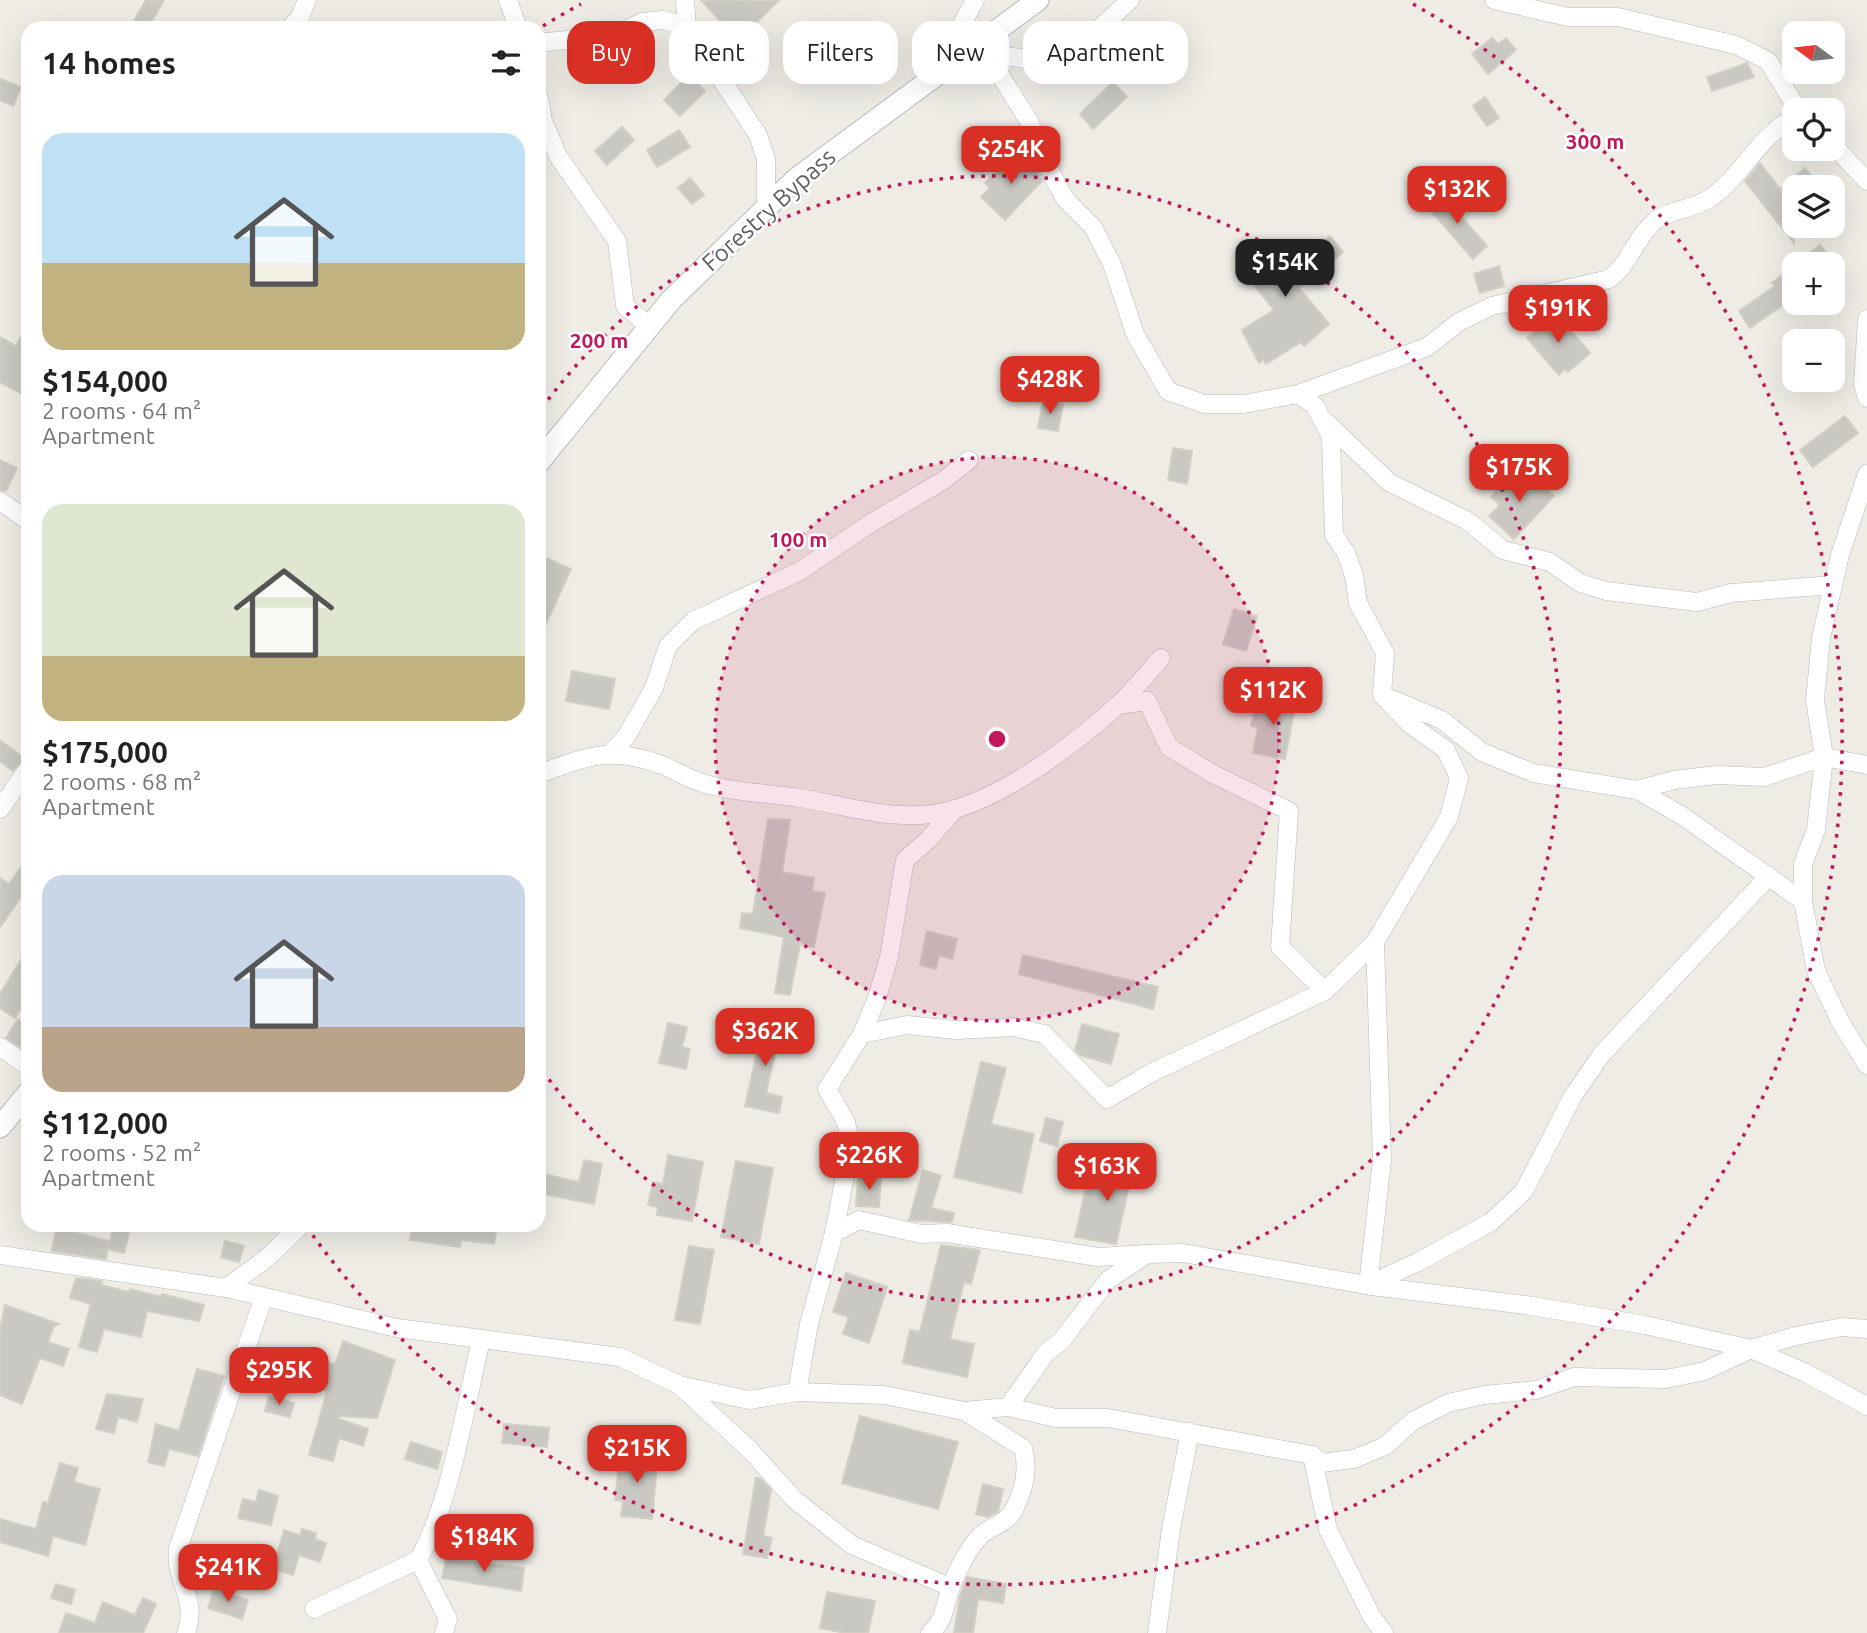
<!DOCTYPE html>
<meta charset="utf-8">
<style>
body{margin:0;font-family:Ubuntu,sans-serif;background:#f2f2f2;color:#222;height:100vh;display:flex;flex-direction:column;font-size:26px;white-space:nowrap}
*{box-sizing:border-box;margin:0}
p{font-size:23px;color:#767676}
.icon{flex:none;width:38px;height:38px;fill:none;stroke:currentColor;stroke-width:2;stroke-linecap:round;stroke-linejoin:round}
.map{position:relative;flex:1;overflow:hidden}
.details{position:absolute;left:21px;top:21px;width:525px;height:1211px;display:flex;flex-direction:column;background:#fff;border-radius:21px;box-shadow:0 7px 28px #0002}
.details>*{flex:none}
.top-card{position:absolute;left:567px;top:21px;width:665px;height:63px;display:flex;gap:14px}
.needle{width:46px;rotate:285deg}
.fabs{position:absolute;left:1782px;top:21px;display:grid;gap:14px}
.fabs a{display:grid;place-items:center;width:63px;height:63px;border-radius:14px;background:#fff;box-shadow:0 7px 28px #0002;font-size:35px}
.price{position:absolute;translate:-50% -60px;padding:0 16px;border-radius:14px;background:#d93025;color:#fff;font-size:23px;line-height:46px;filter:drop-shadow(0 2px 4px #0008)}
.price::after{content:'';position:absolute;left:50%;top:42px;width:21px;height:16px;margin-left:-10px;background:inherit;clip-path:polygon(0 0,100% 0,50% 100%)}
.price.active{background:#222;color:#fff}
ul{padding:0;list-style:none}
li{display:grid;align-content:center;gap:14px;height:371px;padding:0 21px}
li span{display:grid;place-items:center;height:217px;border-radius:21px;color:#555}
li>.icon{margin-inline-start:auto}
span .icon{width:126px;height:126px;fill:#fffc;stroke-width:1}
li b{font-size:30px}
h2{display:flex;justify-content:space-between;align-items:center;height:84px;padding:0 21px;font-size:30px}
.chip{padding:0 24px;border-radius:21px;background:#fff;box-shadow:0 7px 28px #0002;font-size:24px;line-height:63px}
.chip.active{background:#d93025;color:#fff}
.map>svg:first-child{display:block}
.building{fill:#c9c8c2;stroke:#d2cfc4;stroke-width:2}
.lines{fill:none;stroke-linecap:round;stroke-linejoin:round}
.minor-casing{stroke:#b7b9bd;stroke-width:19}
.tertiary-casing{stroke:#b7b9bd;stroke-width:23}
.minor{stroke:#fff;stroke-width:18}
.tertiary{stroke:#fff;stroke-width:21}
.ring{fill:none;stroke:#c2185b;stroke-width:3.5;stroke-dasharray:3.5 7}
.labels{text-anchor:middle;stroke-width:5;stroke-linejoin:round;paint-order:stroke}
.street-label{font-size:24px;fill:#5d5f64;stroke:#fff}
.centre{fill:#c2185b;stroke:#fff;stroke-width:3.5}
.ring-label{font-size:21px;text-anchor:middle;font-weight:bold;fill:#c2185b;stroke:#fff;stroke-width:5;stroke-linejoin:round;paint-order:stroke}
</style>
<div class="map">
<svg width="1867" height="1633" viewBox="0 0 1867 1633">
<rect width="100%" height="100%" fill="#eeece5"/>
<g class="building">
<polygon points="146,0 164,0 148,28 130,28"/>
<polygon points="701,0 779,0 738,41"/>
<polygon points="836,31 852,45 830,70 814,56"/>
<polygon points="1492,38 1498,44 1506,38 1516,50 1488,74 1472,54"/>
<polygon points="1747,63 1754,77 1712,91 1707,77"/>
<polygon points="689,75 705,91 680,116 664,100"/>
<polygon points="0,79 21,87 13,106 0,100"/>
<polygon points="1113,82 1127,97 1093,129 1080,114"/>
<polygon points="1485,97 1499,118 1487,126 1473,106"/>
<polygon points="622,127 634,140 607,165 595,151"/>
<polygon points="679,130 690,147 657,167 647,150"/>
<polygon points="1024,153 1042,181 1005,220 981,197 990,188 985,183 1010,157 1015,162"/>
<polygon points="1760,163 1780,189 1805,168 1820,187 1794,187 1794,243 1745,181"/>
<polygon points="690,178 704,195 692,204 678,188"/>
<polygon points="1440,193 1487,246 1473,259 1426,205"/>
<polygon points="1330,236 1343,252 1299,288 1329,324 1304,346 1301,342 1266,364 1263,360 1259,363 1242,330 1274,310 1236,263 1250,252 1253,256 1269,243 1291,269"/>
<polygon points="1820,245 1836,264 1796,264"/>
<polygon points="1499,266 1504,286 1480,293 1474,274"/>
<polygon points="1794,266 1794,297 1750,328 1739,311 1775,286 1772,283"/>
<polygon points="1556,313 1590,353 1568,372 1565,369 1559,375 1527,338"/>
<polygon points="28,323 28,397 0,382 0,337 16,346"/>
<polygon points="1043,401 1063,405 1058,431 1038,428"/>
<polygon points="1845,416 1858,433 1813,467 1800,450"/>
<polygon points="1173,448 1192,451 1187,484 1168,480"/>
<polygon points="0,460 17,468 6,491 0,490"/>
<polygon points="1529,473 1554,496 1514,539 1489,516 1500,505 1491,497 1509,478 1517,486"/>
<polygon points="539,555 571,569 539,639"/>
<polygon points="1234,609 1257,616 1246,651 1223,644"/>
<polygon points="572,671 615,679 609,709 566,701"/>
<polygon points="1264,696 1296,702 1285,759 1253,753 1258,727 1251,726 1256,703 1262,705"/>
<polygon points="0,740 24,758 13,771 0,761"/>
<polygon points="768,819 790,820 782,872 814,878 812,891 825,893 814,947 800,944 790,995 775,993 784,937 740,928 742,913 753,914"/>
<polygon points="28,857 28,887 0,927 0,878 9,884"/>
<polygon points="927,931 957,939 952,959 939,955 936,969 920,965"/>
<polygon points="28,948 28,997 15,1018 0,1008 0,994"/>
<polygon points="1023,955 1158,987 1153,1009 1019,974"/>
<polygon points="765,1016 783,1020 766,1093 782,1097 779,1113 745,1106"/>
<polygon points="18,1019 28,1026 28,1042 23,1049 6,1038"/>
<polygon points="668,1023 687,1027 682,1047 690,1049 686,1069 659,1063"/>
<polygon points="1082,1024 1119,1034 1111,1064 1080,1055 1075,1050"/>
<polygon points="981,1062 1006,1068 991,1124 1034,1134 1021,1193 954,1177"/>
<polygon points="1046,1118 1063,1122 1057,1146 1040,1141"/>
<polygon points="1124,1148 1141,1153 1136,1174 1132,1173 1116,1244 1075,1237 1088,1179 1115,1185"/>
<polygon points="668,1155 703,1162 692,1221 657,1215 658,1207 648,1205 653,1182 663,1184"/>
<polygon points="584,1160 602,1164 594,1204 539,1193 539,1173 579,1182"/>
<polygon points="736,1161 773,1168 759,1244 721,1237"/>
<polygon points="923,1170 941,1176 931,1208 954,1213 952,1222 909,1220"/>
<polygon points="858,1177 881,1178 879,1207 856,1206"/>
<polygon points="114,1225 131,1225 124,1253 108,1249"/>
<polygon points="412,1225 497,1225 494,1244 461,1240 460,1247 410,1240"/>
<polygon points="56,1228 109,1241 106,1259 52,1251"/>
<polygon points="225,1241 244,1246 239,1262 221,1257"/>
<polygon points="941,1245 980,1250 971,1284 964,1282 950,1339 974,1344 967,1377 903,1363 910,1330 920,1332"/>
<polygon points="689,1246 714,1250 700,1324 675,1320"/>
<polygon points="846,1273 887,1287 869,1343 843,1334 849,1317 833,1312"/>
<polygon points="76,1278 102,1281 101,1285 129,1292 130,1289 161,1297 162,1294 204,1305 199,1321 147,1311 141,1337 104,1329 97,1352 79,1347 91,1304 70,1298"/>
<polygon points="5,1305 59,1324 54,1326 48,1342 69,1349 63,1366 40,1358 22,1404 0,1395 0,1330"/>
<polygon points="343,1341 395,1360 377,1418 339,1416 339,1419 368,1429 363,1446 339,1438 333,1461 309,1455 327,1391 304,1383 313,1358 335,1365"/>
<polygon points="197,1369 224,1376 198,1456 169,1449 164,1466 148,1462 156,1424 179,1431"/>
<polygon points="107,1394 143,1399 137,1422 118,1417 114,1433 96,1429"/>
<polygon points="269,1396 294,1403 290,1417 265,1411"/>
<polygon points="860,1416 958,1442 938,1509 842,1483"/>
<polygon points="504,1424 549,1428 547,1447 502,1443"/>
<polygon points="411,1442 442,1452 437,1469 405,1459"/>
<polygon points="620,1454 658,1455 652,1519 621,1516 623,1501 615,1500"/>
<polygon points="60,1463 78,1468 74,1482 100,1489 85,1545 53,1536 48,1556 0,1542 0,1519 36,1529 43,1502 48,1503"/>
<polygon points="756,1478 761,1479 771,1490 763,1536 772,1538 767,1558 743,1554"/>
<polygon points="983,1484 1003,1489 998,1511 988,1517 976,1514"/>
<polygon points="259,1490 278,1496 271,1525 238,1518 243,1499 256,1502"/>
<polygon points="302,1529 316,1533 315,1539 326,1543 320,1562 299,1555 293,1575 273,1569 284,1530 300,1535"/>
<polygon points="446,1558 524,1568 521,1591 442,1578"/>
<polygon points="967,1577 1006,1584 1003,1603 978,1599 973,1633 954,1633 960,1596"/>
<polygon points="56,1584 75,1590 71,1604 51,1598"/>
<polygon points="214,1589 248,1600 242,1619 208,1608"/>
<polygon points="827,1592 875,1601 868,1633 845,1633 820,1628"/>
<polygon points="143,1598 156,1604 143,1633 59,1633 66,1613 95,1623 103,1602 135,1615"/>
</g>
<g class="lines">
<defs>
<g id="minor">
<polyline points="508,0 518,28"/>
<polyline points="685,0 687,27"/>
<path d="M975,0l-13,24 13,21 11,8 43,68 14,37 22,41 28,28 19,37 23,70 33,57 36,13h40l54,-10 129,-47 32,-25 33,-16 117,-27c21,-15 26,-41 46,-58 14,-11 38,-12 54,-22 33,-22 49,-63 85,-81"/>
<polyline points="1494,0 1568,17 1618,17 1736,45 1768,61 1798,110"/>
<polyline points="290,28 300,17 307,0"/>
<polyline points="539,43 615,35 642,22 663,20 687,27 758,135 766,159 766,207"/>
<polyline points="986,53 1039,61 1070,56 1130,0"/>
<polyline points="539,97 543,121 558,156 617,241 625,306 649,326"/>
<polyline points="1832,144 1867,181"/>
<polyline points="1867,319 1863,384 1867,398"/>
<polyline points="1298,394 1315,406 1331,437 1334,535 1346,553 1354,576 1358,603 1385,653 1382,695 1411,725 1446,750 1459,778 1449,817 1375,942 1382,1160 1368,1285 1372,1286"/>
<polyline points="1326,422 1390,483 1468,521 1503,550 1550,562 1580,583 1606,591 1697,602 1731,593 1833,585"/>
<polyline points="1867,474 1840,555 1821,638 1815,700 1824,757 1816,830 1803,864 1803,901 1816,971 1841,1023 1867,1065"/>
<polyline points="0,501 28,521"/>
<polyline points="1389,698 1442,720 1482,752 1533,773 1637,790 1681,815 1803,901"/>
<polyline points="1118,705 1147,701 1169,747 1213,774 1289,811 1280,947 1325,991"/>
<polyline points="611,753 626,737 654,688 668,646 693,621 800,571 871,523 944,480 969,460"/>
<path d="M539,774c48,-18 72,-28 123,-9 15,6 28,15 44,19 30,9 64,9 94,14 41,7 79,19 121,17 65,-2 149,-67 197,-110 15,-14 29,-31 43,-47"/>
<polyline points="1637,790 1674,780 1717,775 1764,777 1824,757 1867,765"/>
<polyline points="0,809 28,769"/>
<polyline points="862,1034 907,1025 956,1030 1013,1027 1044,1034 1107,1099 1151,1073 1325,991 1375,942"/>
<polyline points="0,1047 28,1066"/>
<polyline points="834,1233 859,1220 921,1234 947,1233 1098,1257 1147,1254"/>
<polyline points="0,1255 226,1288 397,1328 620,1357 679,1385 749,1400 797,1392 884,1395 964,1411 1008,1407 1056,1418 1108,1418 1312,1455 1321,1463 1354,1459 1385,1446 1413,1421 1448,1403 1484,1395 1536,1390 1574,1377 1666,1379 1705,1371 1751,1349 1796,1336 1842,1327 1867,1329"/>
<polyline points="1368,1285 1418,1262 1491,1222 1524,1191 1573,1096 1602,1054 1769,876"/>
<polyline points="226,1288 267,1258 301,1225"/>
<polyline points="679,1385 749,1449 795,1500 852,1545 950,1587"/>
<polyline points="797,1392 809,1324 834,1233 851,1146 846,1122 827,1089 862,1034 877,998 889,957 905,860 928,840 954,810"/>
<polyline points="1008,1407 1046,1353 1062,1340 1108,1280 1147,1254 1183,1253 1372,1286 1526,1305 1645,1325 1751,1349 1806,1373 1867,1406"/>
<polyline points="1312,1455 1328,1530 1372,1617 1384,1633"/>
<polyline points="314,1609 418,1560"/>
<path d="M186,1633c13,-33 -12,-52 -8,-84l85,-250"/>
<path d="M444,1633l4,-14 -30,-59c32,-54 48,-157 63,-220"/>
<path d="M930,1633c15,-13 14,-25 20,-43 5,-16 18,-41 29,-53 9,-10 26,-12 34,-26 11,-20 16,-42 10,-63l-59,-37"/>
<polyline points="1157,1633 1171,1529 1190,1432"/>
</g>
<g id="tertiary">
<polyline points="539,462 671,300 796,179 1038,0"/>
<polyline points="0,1127 28,1093"/>
</g>
</defs>
<use href="#minor" class="minor-casing"/>
<use href="#tertiary" class="tertiary-casing"/>
<use href="#minor" class="minor"/>
<use href="#tertiary" class="tertiary"/>
</g>
<circle cx="997" cy="739" r="282" fill="#c2185b" fill-opacity=".12"/>
<g class="ring">
<circle cx="997" cy="739" r="282"/>
<path d="M542 408A563 563 0 1 1 542 1070"/>
<path d="M543 26A845 845 0 0 1 581 4M1413 4A845 845 0 1 1 309 1230"/>
</g>
<g class="labels">
<g class="street-label">
<text transform="translate(769 210) rotate(-42)" y="8">Forestry Bypass</text>
</g>
</g>
<circle cx="997" cy="739" r="10" class="centre"/>
<g class="ring-label">
<text x="1595" y="149">300 m</text>
<text x="599" y="348">200 m</text>
<text x="798" y="547">100 m</text>
</g>
</svg>
<div class="fabs">
<a><svg class="needle" viewBox="-14 -14 28 28"><path d="M0-13l5 13h-10z" fill="#e53935"/><path d="M0 13l5-13h-10z" fill="#767676"/></svg></a>
<a><svg class="icon" aria-label="locate" viewBox="0 0 24 24"><circle cx="12" cy="12" r="6"/><path d="M12 2v4M12 18v4M2 12h4M18 12h4"/></svg></a>
<a><svg class="icon" aria-label="layers" viewBox="0 0 24 24"><path d="M12 4l9 5-9 5-9-5zM3 14l9 5 9-5"/></svg></a>
<a>+</a>
<a>−</a>
</div>
<b class="price" style="left:1011px;top:186px">$254K</b>
<b class="price" style="left:1457px;top:226px">$132K</b>
<b class="price active" style="left:1285px;top:299px">$154K</b>
<b class="price" style="left:1558px;top:345px">$191K</b>
<b class="price" style="left:1050px;top:416px">$428K</b>
<b class="price" style="left:1519px;top:504px">$175K</b>
<b class="price" style="left:1273px;top:727px">$112K</b>
<b class="price" style="left:765px;top:1068px">$362K</b>
<b class="price" style="left:869px;top:1192px">$226K</b>
<b class="price" style="left:1107px;top:1203px">$163K</b>
<b class="price" style="left:279px;top:1407px">$295K</b>
<b class="price" style="left:637px;top:1485px">$215K</b>
<b class="price" style="left:484px;top:1574px">$184K</b>
<b class="price" style="left:228px;top:1604px">$241K</b>
<div class="top-card">
<a class="chip active">Buy</a>
<a class="chip">Rent</a>
<a class="chip">Filters</a>
<a class="chip">New</a>
<a class="chip">Apartment</a>
</div>
<section class="details">
<h2>14 homes<svg class="icon" aria-label="filters" viewBox="0 0 24 24"><path d="M4 7h16M4 17h16"/><circle cx="9" cy="7" r="2"/><circle cx="15" cy="17" r="2"/></svg></h2>
<ul>
<li><span style="background:linear-gradient(#bfe0f5 60%,#c2b280 0)"><svg class="icon" aria-label="home" viewBox="0 0 24 24"><path d="M3 11l9-7 9 7M6 9v11h12V9"/></svg></span><div><b>$154,000</b><p>2 rooms · 64 m²</p><p>Apartment</p></div></li>
<li><span style="background:linear-gradient(#dfe7d0 70%,#c2b280 0)"><svg class="icon" aria-label="home" viewBox="0 0 24 24"><path d="M3 11l9-7 9 7M6 9v11h12V9"/></svg></span><div><b>$175,000</b><p>2 rooms · 68 m²</p><p>Apartment</p></div></li>
<li><span style="background:linear-gradient(#c9d6e8 70%,#b9a48a 0)"><svg class="icon" aria-label="home" viewBox="0 0 24 24"><path d="M3 11l9-7 9 7M6 9v11h12V9"/></svg></span><div><b>$112,000</b><p>2 rooms · 52 m²</p><p>Apartment</p></div></li>
</ul>
</section>
</div>
